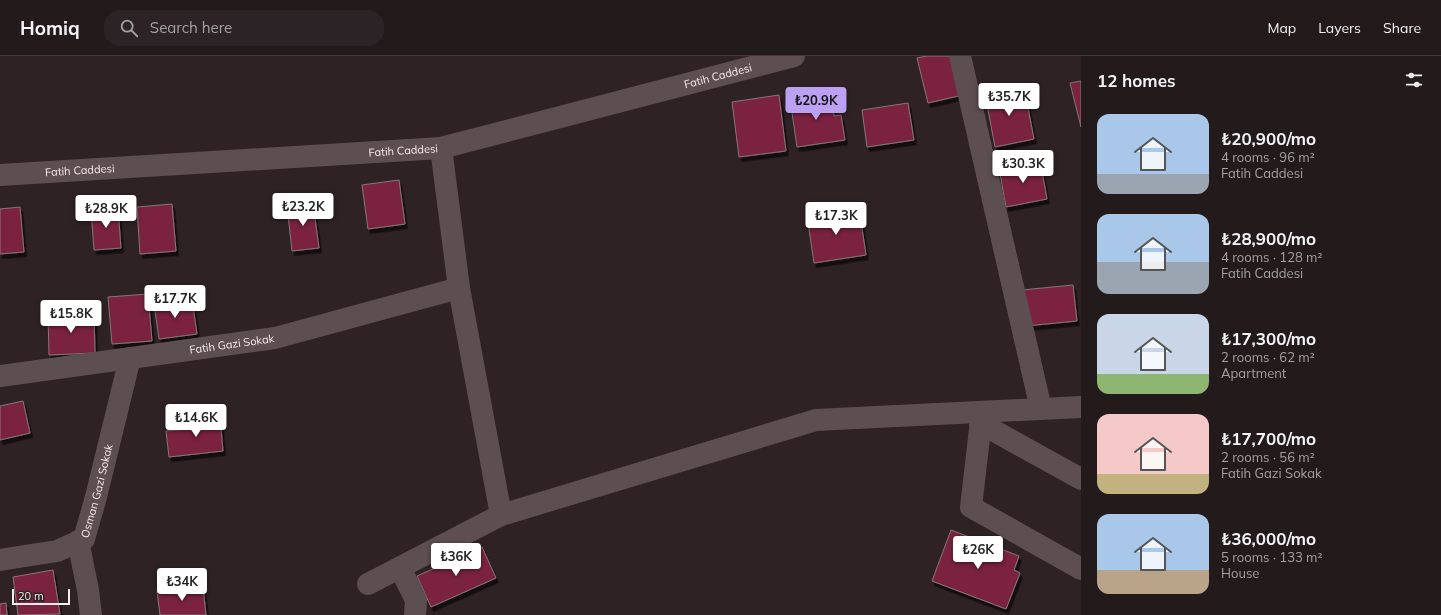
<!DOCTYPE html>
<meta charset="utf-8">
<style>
body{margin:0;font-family:Mulish,sans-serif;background:#2b2325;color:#f1f3f6;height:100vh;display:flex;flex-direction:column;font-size:15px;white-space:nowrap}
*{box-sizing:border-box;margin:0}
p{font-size:13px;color:#a3a1a3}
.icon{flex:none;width:22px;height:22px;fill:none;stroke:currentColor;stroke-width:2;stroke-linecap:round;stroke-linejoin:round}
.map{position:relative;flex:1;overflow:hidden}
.side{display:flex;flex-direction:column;background:#231a1c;width:360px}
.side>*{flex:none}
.scale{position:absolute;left:12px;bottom:10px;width:58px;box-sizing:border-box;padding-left:4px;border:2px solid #f6edef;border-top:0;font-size:11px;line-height:14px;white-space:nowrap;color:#f6edef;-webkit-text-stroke:3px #2f2225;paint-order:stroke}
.price{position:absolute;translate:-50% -34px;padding:0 9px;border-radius:4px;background:#fff;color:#222;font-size:13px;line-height:26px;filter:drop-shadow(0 1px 2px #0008)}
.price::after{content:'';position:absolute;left:50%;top:24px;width:12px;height:9px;margin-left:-6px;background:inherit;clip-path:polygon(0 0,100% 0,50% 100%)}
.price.active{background:#bca0f2;color:#111}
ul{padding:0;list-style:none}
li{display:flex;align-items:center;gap:12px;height:100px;padding:0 16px}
li span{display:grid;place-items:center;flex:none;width:112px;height:80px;border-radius:12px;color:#555}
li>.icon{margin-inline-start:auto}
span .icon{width:48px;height:48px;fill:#fffc;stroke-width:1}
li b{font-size:17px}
h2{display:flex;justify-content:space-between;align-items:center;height:48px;padding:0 16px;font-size:17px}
header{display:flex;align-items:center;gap:24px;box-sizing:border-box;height:56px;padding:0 20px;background:#231a1c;border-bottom:1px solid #40383b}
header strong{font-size:19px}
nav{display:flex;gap:22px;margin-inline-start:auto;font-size:14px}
.search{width:280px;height:36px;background:#2b2325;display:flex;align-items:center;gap:10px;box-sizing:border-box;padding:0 14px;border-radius:16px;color:#a3a1a3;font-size:15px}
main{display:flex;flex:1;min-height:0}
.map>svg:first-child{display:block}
.building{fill:#7a2341;stroke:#857679;filter:url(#shadow)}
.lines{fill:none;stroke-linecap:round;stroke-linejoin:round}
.minor{stroke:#5d4e51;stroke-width:22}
.labels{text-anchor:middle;stroke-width:3;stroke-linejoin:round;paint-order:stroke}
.street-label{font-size:11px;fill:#f6edef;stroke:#2f2225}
</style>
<header>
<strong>Homiq</strong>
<div class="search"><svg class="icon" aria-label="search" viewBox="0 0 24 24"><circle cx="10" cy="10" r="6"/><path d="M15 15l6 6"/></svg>Search here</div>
<nav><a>Map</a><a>Layers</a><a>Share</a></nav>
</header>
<main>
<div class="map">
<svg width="1081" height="559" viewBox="0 0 1081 559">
<defs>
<filter id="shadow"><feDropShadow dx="2.5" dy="4.5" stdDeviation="0" flood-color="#0009"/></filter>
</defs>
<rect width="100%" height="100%" fill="#2f2225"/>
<g class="building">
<polygon points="927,0 954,0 963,39 928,47 917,2"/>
<polygon points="1081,25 1081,71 1070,27"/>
<polygon points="1024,31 1034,83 995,91 985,38"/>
<polygon points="831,37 834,60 841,59 845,84 797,91 790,43"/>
<polygon points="779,39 786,95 739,101 732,46"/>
<polygon points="908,47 914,84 867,91 862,54"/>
<polygon points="1040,104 1047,143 1006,151 999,112"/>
<polygon points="399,124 405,168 368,173 362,129"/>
<polygon points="313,147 319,192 292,195 287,150"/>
<polygon points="172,148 176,195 140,198 137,151"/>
<polygon points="20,151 24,196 0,198 0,153"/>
<polygon points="118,152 121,192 94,194 91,154"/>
<polygon points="859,152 866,199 814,207 807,160"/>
<polygon points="1073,229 1077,265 1026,270 1022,234"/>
<polygon points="148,238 152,285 112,288 108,241"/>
<polygon points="192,243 197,278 159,283 154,247"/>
<polygon points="94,257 95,297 49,299 48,258"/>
<polygon points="23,345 30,377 0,384 0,350"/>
<polygon points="220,360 223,395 169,401 166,375 189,373 188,364"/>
<polygon points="951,474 1019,500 1014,514 1020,517 1006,553 932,525"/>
<polygon points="482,491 496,522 431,551 417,520"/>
<polygon points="53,514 60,558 18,559 13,521"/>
<polygon points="203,530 206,559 160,559 157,535"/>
<polygon points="6,547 7,559 0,559 0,548"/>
</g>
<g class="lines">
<g class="minor">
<polyline points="960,0 1041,353"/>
<polyline points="441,92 459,232 501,459"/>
<path id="s1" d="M0,119l441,-27 353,-92"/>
<path id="s2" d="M0,320l275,-38 184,-50"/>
<polyline points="982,356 971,451 1081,513"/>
<polyline points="980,367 1081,423"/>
<polyline points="78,485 88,534 91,559"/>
<path id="s3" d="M0,504l57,-9 27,-12 12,-42 34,-139"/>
<polyline points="400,512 416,544 415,559"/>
<polyline points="368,528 501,459 816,364 1081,351"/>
</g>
</g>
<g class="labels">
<g class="street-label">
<text dy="4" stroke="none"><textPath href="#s1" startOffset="728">Fatih Caddesi</textPath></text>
<text dy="4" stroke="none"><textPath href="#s1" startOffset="404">Fatih Caddesi</textPath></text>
<text dy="4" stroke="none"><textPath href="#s1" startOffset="80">Fatih Caddesi</textPath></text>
<text dy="4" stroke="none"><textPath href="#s2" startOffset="234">Fatih Gazi Sokak</textPath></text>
<text dy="4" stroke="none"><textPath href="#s3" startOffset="137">Osman Gazi Sokak</textPath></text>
</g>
</g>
</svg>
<div class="scale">20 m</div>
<b class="price" style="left:1009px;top:61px">₺35.7K</b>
<b class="price active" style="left:816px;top:65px">₺20.9K</b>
<b class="price" style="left:1023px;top:128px">₺30.3K</b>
<b class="price" style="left:303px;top:171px">₺23.2K</b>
<b class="price" style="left:106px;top:173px">₺28.9K</b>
<b class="price" style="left:836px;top:180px">₺17.3K</b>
<b class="price" style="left:175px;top:263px">₺17.7K</b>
<b class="price" style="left:71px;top:278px">₺15.8K</b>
<b class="price" style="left:196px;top:382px">₺14.6K</b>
<b class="price" style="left:978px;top:514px">₺26K</b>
<b class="price" style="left:456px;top:521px">₺36K</b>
<b class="price" style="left:182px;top:546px">₺34K</b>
</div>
<section class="side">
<h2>12 homes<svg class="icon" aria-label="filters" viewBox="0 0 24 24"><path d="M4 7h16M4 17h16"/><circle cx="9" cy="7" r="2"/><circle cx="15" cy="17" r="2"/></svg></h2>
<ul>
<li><span style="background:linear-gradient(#a9c7e8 75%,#9aa5b1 0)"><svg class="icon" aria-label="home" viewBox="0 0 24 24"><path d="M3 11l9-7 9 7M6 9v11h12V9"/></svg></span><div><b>₺20,900/mo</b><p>4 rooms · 96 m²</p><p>Fatih Caddesi</p></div></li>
<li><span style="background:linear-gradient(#a9c7e8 60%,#9aa5b1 0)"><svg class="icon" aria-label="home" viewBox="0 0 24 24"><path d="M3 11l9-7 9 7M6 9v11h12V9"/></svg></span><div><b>₺28,900/mo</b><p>4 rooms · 128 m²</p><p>Fatih Caddesi</p></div></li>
<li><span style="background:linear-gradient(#c9d6e8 75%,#8fb573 0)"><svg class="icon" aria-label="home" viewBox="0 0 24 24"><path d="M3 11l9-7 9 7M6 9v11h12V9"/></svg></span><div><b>₺17,300/mo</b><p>2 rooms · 62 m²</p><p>Apartment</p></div></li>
<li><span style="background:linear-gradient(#f6c9c9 75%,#c2b280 0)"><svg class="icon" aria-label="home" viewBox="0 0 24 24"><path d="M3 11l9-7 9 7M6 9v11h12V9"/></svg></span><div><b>₺17,700/mo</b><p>2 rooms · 56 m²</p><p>Fatih Gazi Sokak</p></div></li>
<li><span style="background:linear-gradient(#a9c7e8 70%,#b9a48a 0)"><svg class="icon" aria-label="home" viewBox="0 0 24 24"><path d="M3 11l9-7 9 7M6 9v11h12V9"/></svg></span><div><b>₺36,000/mo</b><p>5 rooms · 133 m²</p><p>House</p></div></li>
</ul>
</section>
</main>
